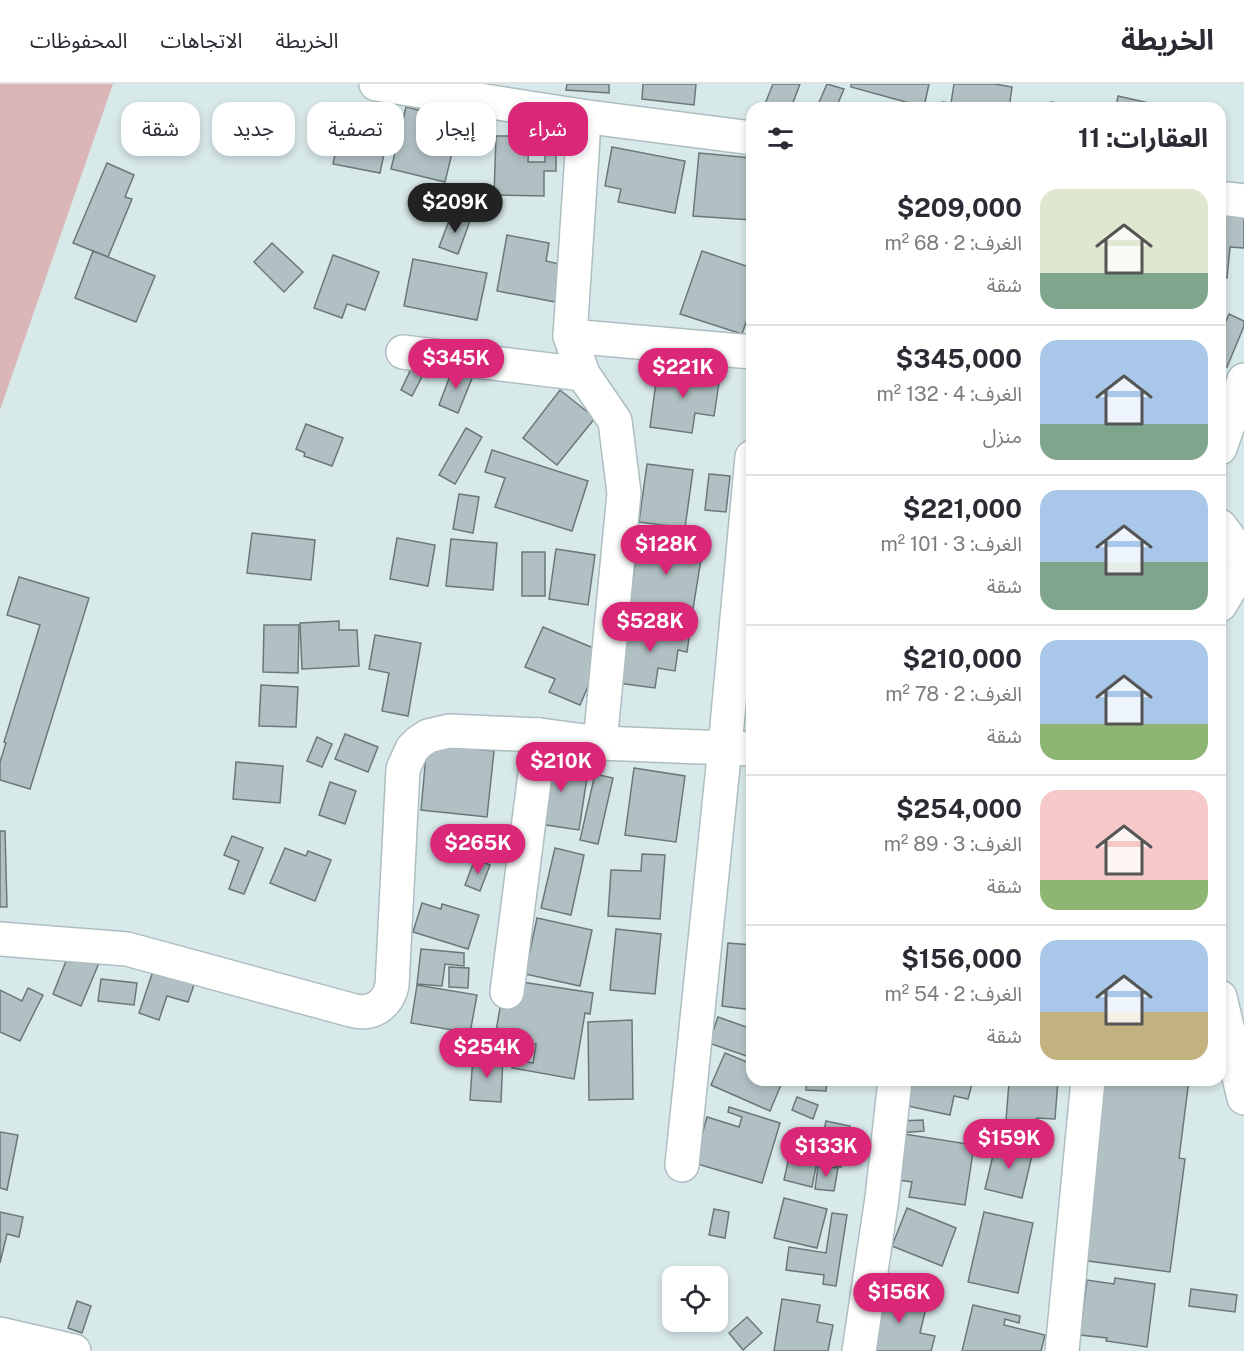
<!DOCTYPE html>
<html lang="ar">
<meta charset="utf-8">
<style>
body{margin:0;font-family:"Public Sans","Noto Sans Arabic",sans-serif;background:#f7f7f7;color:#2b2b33;direction:rtl;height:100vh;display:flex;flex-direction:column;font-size:22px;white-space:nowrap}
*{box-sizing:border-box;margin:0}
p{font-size:20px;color:#7c7c81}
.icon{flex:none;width:33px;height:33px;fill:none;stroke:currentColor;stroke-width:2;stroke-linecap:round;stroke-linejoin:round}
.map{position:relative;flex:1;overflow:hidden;direction:ltr}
.panel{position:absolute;left:746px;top:18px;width:480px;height:984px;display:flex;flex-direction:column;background:#fff;border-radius:18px;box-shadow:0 3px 9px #0003;direction:rtl}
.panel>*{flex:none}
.top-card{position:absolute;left:18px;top:18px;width:570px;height:54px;direction:rtl;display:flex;gap:12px}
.tools{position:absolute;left:662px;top:1182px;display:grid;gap:12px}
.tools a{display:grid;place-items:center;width:66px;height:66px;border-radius:12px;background:#fff;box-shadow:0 3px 9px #0003;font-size:30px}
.price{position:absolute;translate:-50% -51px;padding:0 14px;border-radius:21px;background:#db2777;color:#fff;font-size:20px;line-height:39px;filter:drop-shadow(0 2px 3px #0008)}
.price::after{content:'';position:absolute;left:50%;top:36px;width:18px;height:14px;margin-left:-9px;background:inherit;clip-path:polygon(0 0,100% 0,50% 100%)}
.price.on{background:#222;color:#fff}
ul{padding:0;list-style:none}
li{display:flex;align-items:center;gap:18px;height:150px;padding:0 18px}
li+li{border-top:2px solid #e1e1e2}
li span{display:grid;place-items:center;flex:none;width:168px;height:120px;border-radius:18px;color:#555}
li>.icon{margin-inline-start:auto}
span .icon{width:72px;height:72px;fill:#fffc;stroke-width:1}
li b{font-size:26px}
h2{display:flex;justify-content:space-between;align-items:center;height:72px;padding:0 18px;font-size:26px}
.chip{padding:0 21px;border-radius:18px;background:#fff;box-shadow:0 3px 9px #0003;font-size:21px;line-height:54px}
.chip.on{background:#db2777;color:#fff}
header{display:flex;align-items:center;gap:36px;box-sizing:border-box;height:84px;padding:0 30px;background:#fff;border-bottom:2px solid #e1e1e2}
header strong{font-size:28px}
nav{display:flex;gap:33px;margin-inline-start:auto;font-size:21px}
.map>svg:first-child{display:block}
.green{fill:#dab7b6}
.building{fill:#b1c1c3;stroke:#6a787a;stroke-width:1.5}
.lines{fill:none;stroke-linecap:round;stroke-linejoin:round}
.minor-casing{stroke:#aebec0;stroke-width:36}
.primary-casing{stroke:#aebec0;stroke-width:36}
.minor{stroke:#fff;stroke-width:33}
.primary{stroke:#fff;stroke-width:33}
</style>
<header>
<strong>الخريطة</strong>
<nav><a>الخريطة</a><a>الاتجاهات</a><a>المحفوظات</a></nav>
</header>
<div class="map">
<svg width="1244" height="1267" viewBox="0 0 1244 1267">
<rect width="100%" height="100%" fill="#d8e9ea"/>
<polygon class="green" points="0,0 113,0 0,326"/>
<g class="building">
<polygon points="567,0 609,0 609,9 566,6"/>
<polygon points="643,0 696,0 694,21 642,15"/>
<polygon points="773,0 800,0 791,24 775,24 765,20"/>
<polygon points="827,0 844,5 836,24 817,23"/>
<polygon points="851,0 929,0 924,23 851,3"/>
<polygon points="954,0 995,0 1012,3 1009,24 941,24 942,18 951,19"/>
<polygon points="1118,12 1171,24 1116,24"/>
<polygon points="1051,18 1092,24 1050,24"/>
<polygon points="406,23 460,36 445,98 391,85"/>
<polygon points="344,26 391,35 380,89 333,80"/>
<polygon points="496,52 529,52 528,78 545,78 545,69 556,69 556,87 544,87 544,112 494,111"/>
<polygon points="612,63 685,77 675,129 618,118 621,105 605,102"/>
<polygon points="699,69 752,74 752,136 693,132"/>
<polygon points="107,79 134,91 125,113 132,115 108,173 73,159"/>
<polygon points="1220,127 1244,130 1244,164 1230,163 1227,194 1220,193"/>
<polygon points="452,129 470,137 458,170 439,163"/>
<polygon points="507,151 549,159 546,177 568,182 561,219 497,207"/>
<polygon points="272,159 303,188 284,208 254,178"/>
<polygon points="93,167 155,192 136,238 75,214"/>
<polygon points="702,167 752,184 752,221 742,250 680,230"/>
<polygon points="333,171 379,188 365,226 347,220 342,234 314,224"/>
<polygon points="413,175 487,189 477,236 404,222"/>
<polygon points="1229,230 1244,237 1244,242 1227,283 1220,280 1220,252"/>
<polygon points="412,283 424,289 412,312 401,306"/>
<polygon points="658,283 720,292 714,332 695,329 692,349 650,343"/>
<polygon points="453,284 473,292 458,329 439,321"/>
<polygon points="560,306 595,334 557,381 523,354"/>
<polygon points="306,340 343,354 332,382 304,372 305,369 296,365"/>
<polygon points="466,344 482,353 455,400 439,391"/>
<polygon points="492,366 588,397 572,447 495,423 505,394 485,388"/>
<polygon points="647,380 693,386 685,444 639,438"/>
<polygon points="709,390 730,392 726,428 705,426"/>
<polygon points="459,410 479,413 473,449 453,445"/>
<polygon points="252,449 315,456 311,496 247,489"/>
<polygon points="639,453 703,463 692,531 629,522"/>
<polygon points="397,454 435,461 428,502 390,495"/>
<polygon points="451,455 497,459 493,506 446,502"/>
<polygon points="556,465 595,471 588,521 549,515"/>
<rect x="522" y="468" width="23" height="44"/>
<polygon points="19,493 89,514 30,705 0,696 0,678 6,659 4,658 40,541 7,531"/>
<polygon points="339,537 339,546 357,546 359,582 302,585 300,539"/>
<polygon points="627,538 690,547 687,568 678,566 675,587 658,584 655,604 618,599"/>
<polygon points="264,541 299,541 298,589 263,588"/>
<polygon points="543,543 603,568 580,621 549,608 555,595 525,583"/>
<polygon points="375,551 421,559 408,632 382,627 389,589 369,585"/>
<polygon points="749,564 752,565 752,629 739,627"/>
<polygon points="261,601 298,603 296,643 259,642"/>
<polygon points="345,650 378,663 368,688 335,675"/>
<polygon points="317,653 332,660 322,683 307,677"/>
<polygon points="427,660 494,667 487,733 421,726"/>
<polygon points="544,672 589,680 579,746 533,739"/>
<polygon points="236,678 283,682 280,719 233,715"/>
<polygon points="634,684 685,692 676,758 625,751"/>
<polygon points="595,690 613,694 598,760 580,756"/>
<polygon points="330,698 356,707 345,740 319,731"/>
<polygon points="0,747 5,747 7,823 0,823"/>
<polygon points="232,752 263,764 244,810 229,805 239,777 224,771"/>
<polygon points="285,764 306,772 308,767 331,776 315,817 270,799"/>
<polygon points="555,764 584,771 571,831 541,824"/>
<polygon points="642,770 665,771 660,835 608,832 611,786 641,787"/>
<polygon points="475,775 490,781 480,807 465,801"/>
<polygon points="422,819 441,825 442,820 479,831 468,865 413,848"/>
<polygon points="537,834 592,846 580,902 525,890"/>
<polygon points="616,845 661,850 655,910 610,906"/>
<polygon points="728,859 752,861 752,926 722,922"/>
<polygon points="421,865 464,869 464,882 445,880 442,902 417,900"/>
<polygon points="70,867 99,879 81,922 53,910"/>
<polygon points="449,883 469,884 468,904 449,903"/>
<polygon points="154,884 195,898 188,918 167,912 159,936 139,929"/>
<polygon points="101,895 137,899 134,921 98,917"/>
<polygon points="522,898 593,909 590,930 585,929 574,995 512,984 513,975 533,979 536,960 495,953 501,918 518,921"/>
<polygon points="417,901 477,911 470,949 411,939"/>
<polygon points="28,904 43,911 20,957 0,948 0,906 22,917"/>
<polygon points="718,933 752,945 752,974 709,959"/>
<polygon points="632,936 633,1015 589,1016 588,938"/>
<polygon points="725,969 752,980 752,996 783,996 770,1027 711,1001"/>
<polygon points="473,971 503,973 501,1018 470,1016"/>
<polygon points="807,996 827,996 826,1007 806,1006"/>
<polygon points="908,996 973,996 968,1015 954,1012 950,1031 903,1021"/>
<polygon points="991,996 1058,996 1055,1035 1037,1034 1036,1051 1005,1049 1009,998"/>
<polygon points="1105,996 1189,996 1179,1074 1185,1075 1170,1188 1081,1176"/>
<polygon points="797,1013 818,1021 813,1035 792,1026"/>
<polygon points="729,1023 780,1039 762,1099 694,1079 707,1033 739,1043 742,1033 728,1028"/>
<polygon points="923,1036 924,1047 899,1049 898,1037"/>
<polygon points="826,1037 850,1042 841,1083 817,1078 812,1103 784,1096 794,1050 838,1059 839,1054 823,1051"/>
<polygon points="0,1048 18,1051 7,1106 0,1104"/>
<polygon points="898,1049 974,1061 965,1121 909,1113 912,1098 891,1095"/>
<polygon points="996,1059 1033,1067 1022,1114 985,1105"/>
<polygon points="818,1082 838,1084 834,1107 815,1105"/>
<polygon points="784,1114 827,1125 817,1164 774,1154"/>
<polygon points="907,1124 956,1144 942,1182 892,1162"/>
<polygon points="714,1125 729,1128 725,1154 709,1151"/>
<polygon points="0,1128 23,1133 19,1153 7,1150 0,1179"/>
<polygon points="984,1128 1033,1139 1018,1209 968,1198"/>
<polygon points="832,1129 847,1131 836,1202 823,1200 824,1191 786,1186 789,1163 826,1169"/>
<polygon points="1115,1194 1155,1200 1147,1263 1106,1257 1107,1254 1080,1251 1087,1196 1114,1200"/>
<polygon points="881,1204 928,1215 920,1249 935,1252 931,1267 866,1267"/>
<polygon points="1191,1205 1237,1211 1235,1228 1189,1222"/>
<polygon points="782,1215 820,1221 817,1238 833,1241 828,1267 774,1267"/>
<polygon points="77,1217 91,1222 82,1249 68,1244"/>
<polygon points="973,1221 1020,1232 1019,1239 1005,1235 1004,1241 1045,1251 1041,1267 962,1267"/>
<polygon points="747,1233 762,1249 743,1266 729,1249"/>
</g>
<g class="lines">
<defs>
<g id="minor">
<polyline points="376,0 581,32 752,54"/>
<polyline points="581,32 583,54 570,252 583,290 615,337 624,409 600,659"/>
<polyline points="1220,114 1244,117"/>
<polyline points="570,252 752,268"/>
<polyline points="403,268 583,290"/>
<polyline points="1220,364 1244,296"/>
<polyline points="1220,442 1244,474"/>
<path d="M0,855l127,10 224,61c20,6 36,-4 41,-24l11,-217 9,-20 7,-7 9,-6 21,-5 91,4 60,8 152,6"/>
<polyline points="507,908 540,651"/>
<polyline points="682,1081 725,663 752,373"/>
<polyline points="0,1250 74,1267"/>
<polyline points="859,1267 882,1114 895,996"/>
<polyline points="1062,1267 1088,996"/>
</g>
<g id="primary">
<polyline points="1220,521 1244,481"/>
<polyline points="1220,913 1244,1014"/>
</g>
</defs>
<use href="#minor" class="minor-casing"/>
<use href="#primary" class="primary-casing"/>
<use href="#minor" class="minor"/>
<use href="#primary" class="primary"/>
</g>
</svg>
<div class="tools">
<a><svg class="icon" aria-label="locate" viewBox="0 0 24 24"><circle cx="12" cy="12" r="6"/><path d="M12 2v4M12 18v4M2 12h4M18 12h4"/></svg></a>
</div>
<b class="price on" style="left:455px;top:150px">$209K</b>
<b class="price" style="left:456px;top:306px">$345K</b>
<b class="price" style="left:683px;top:315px">$221K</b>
<b class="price" style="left:666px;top:492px">$128K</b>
<b class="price" style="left:650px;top:569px">$528K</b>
<b class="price" style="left:561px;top:709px">$210K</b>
<b class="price" style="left:478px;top:791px">$265K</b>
<b class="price" style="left:487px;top:995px">$254K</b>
<b class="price" style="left:1009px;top:1086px">$159K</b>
<b class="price" style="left:826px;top:1094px">$133K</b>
<b class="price" style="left:899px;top:1240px">$156K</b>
<div class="top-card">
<a class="chip on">شراء</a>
<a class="chip">إيجار</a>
<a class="chip">تصفية</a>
<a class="chip">جديد</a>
<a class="chip">شقة</a>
</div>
<section class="panel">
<h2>العقارات: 11<svg class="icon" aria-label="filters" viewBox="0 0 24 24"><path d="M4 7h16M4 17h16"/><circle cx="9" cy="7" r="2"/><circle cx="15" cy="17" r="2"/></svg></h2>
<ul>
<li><span style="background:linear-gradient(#dfe7d0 70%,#7fa58c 0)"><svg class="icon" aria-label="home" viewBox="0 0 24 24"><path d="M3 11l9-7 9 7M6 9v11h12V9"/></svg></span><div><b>$209,000</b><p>الغرف: 2 · 68 m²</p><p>شقة</p></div></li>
<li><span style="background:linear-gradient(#a9c7e8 70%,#7fa58c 0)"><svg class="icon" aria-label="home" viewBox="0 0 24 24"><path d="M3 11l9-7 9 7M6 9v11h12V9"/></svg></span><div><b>$345,000</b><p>الغرف: 4 · 132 m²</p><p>منزل</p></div></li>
<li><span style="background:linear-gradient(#a9c7e8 60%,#7fa58c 0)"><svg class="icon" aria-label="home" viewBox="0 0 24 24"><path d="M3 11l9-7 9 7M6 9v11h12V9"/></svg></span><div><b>$221,000</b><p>الغرف: 3 · 101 m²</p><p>شقة</p></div></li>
<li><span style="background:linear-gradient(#a9c7e8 70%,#8fb573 0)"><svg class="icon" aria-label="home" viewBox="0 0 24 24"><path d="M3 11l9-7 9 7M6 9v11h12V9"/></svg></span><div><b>$210,000</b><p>الغرف: 2 · 78 m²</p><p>شقة</p></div></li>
<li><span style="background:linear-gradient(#f6c9c9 75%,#8fb573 0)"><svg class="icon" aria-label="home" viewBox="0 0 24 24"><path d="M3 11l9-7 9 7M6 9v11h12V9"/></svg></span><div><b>$254,000</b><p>الغرف: 3 · 89 m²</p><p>شقة</p></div></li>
<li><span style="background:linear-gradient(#a9c7e8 60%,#c2b280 0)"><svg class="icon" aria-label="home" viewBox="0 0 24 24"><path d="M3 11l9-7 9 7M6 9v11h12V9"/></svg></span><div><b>$156,000</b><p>الغرف: 2 · 54 m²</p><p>شقة</p></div></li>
</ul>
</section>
</div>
